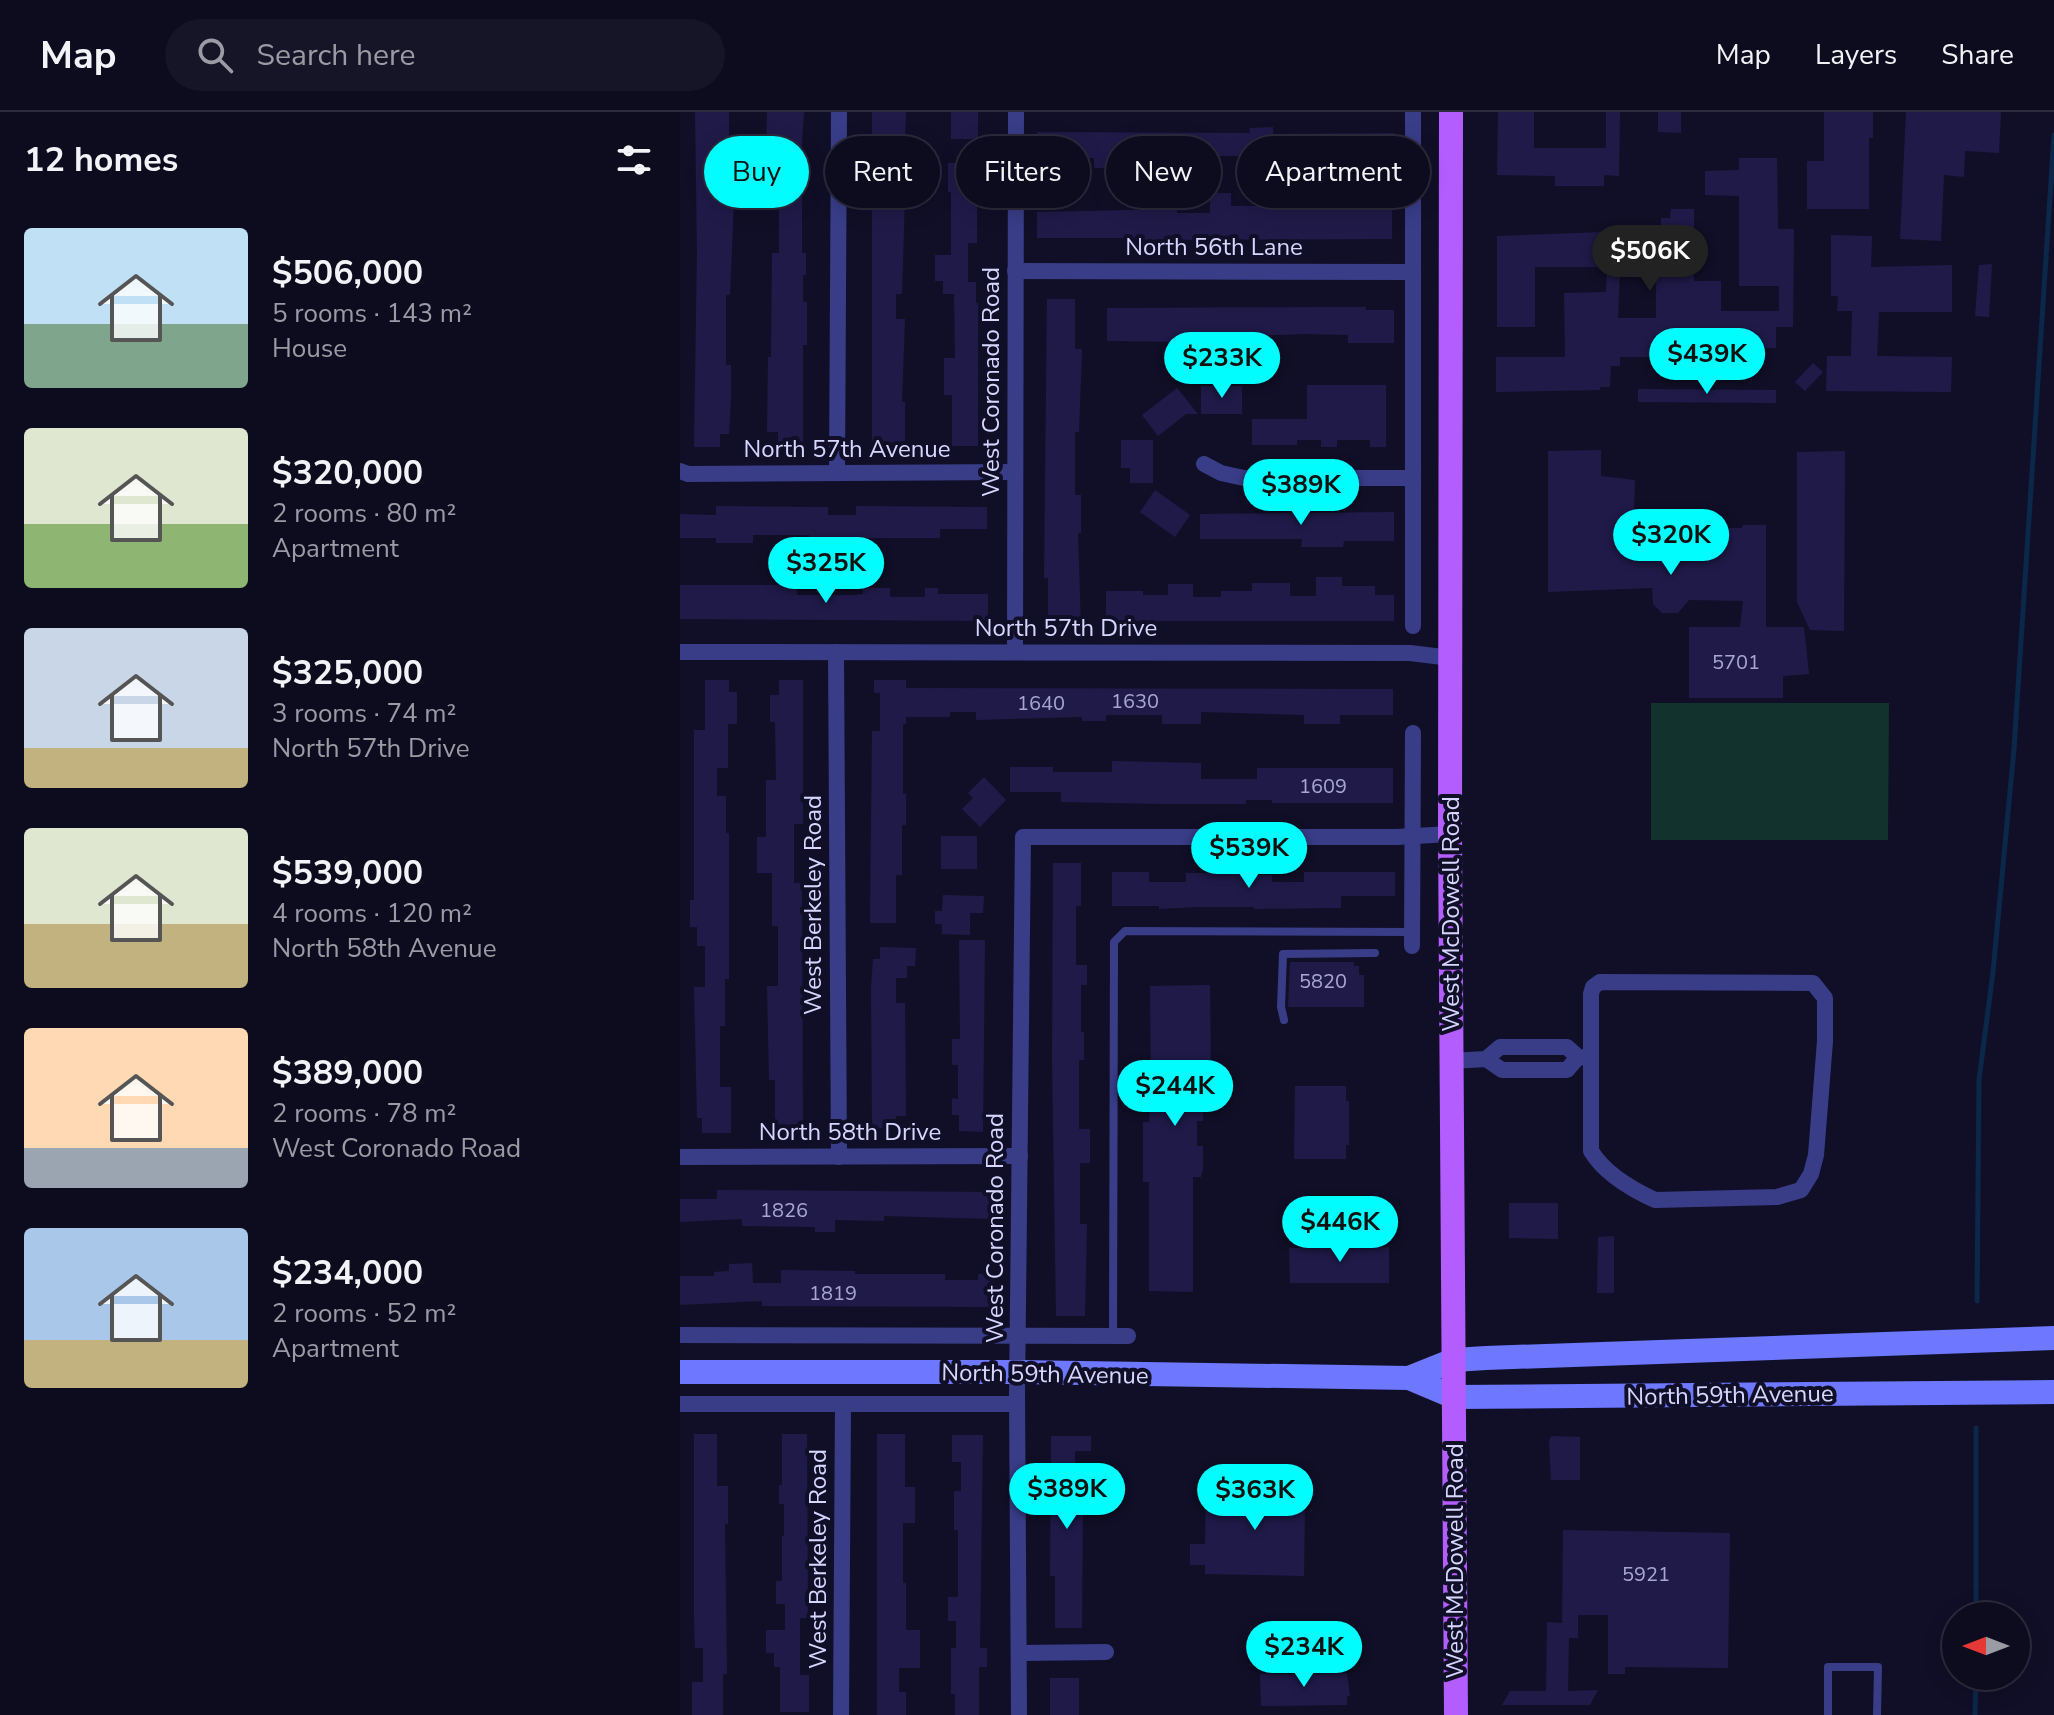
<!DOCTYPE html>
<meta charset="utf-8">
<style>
body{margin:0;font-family:"Nunito Sans",sans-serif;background:#161427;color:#f1f3f6;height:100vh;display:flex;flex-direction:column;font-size:30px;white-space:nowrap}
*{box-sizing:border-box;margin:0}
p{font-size:26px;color:#9a9ba4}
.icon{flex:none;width:44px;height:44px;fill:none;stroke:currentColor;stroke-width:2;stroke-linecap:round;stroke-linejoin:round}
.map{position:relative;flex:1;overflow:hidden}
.drawer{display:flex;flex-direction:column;background:#0d0b1e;width:680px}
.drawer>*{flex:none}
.banner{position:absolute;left:24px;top:24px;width:760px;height:72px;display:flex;gap:16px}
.needle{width:52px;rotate:270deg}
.tools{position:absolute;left:1262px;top:1490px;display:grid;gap:16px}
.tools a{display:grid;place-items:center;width:88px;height:88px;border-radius:50%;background:#0d0b1e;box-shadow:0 4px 20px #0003,0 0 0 2px #2d2b3c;font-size:40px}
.price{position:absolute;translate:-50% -68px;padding:0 18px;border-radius:28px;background:#02fdff;color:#111;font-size:26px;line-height:52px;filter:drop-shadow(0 2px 4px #0008)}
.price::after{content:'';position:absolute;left:50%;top:48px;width:24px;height:18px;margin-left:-12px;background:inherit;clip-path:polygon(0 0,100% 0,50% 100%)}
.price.active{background:#222;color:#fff}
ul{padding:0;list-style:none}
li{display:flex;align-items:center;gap:24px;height:200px;padding:0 24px}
li span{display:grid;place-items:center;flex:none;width:224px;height:160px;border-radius:8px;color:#555}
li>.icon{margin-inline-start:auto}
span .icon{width:96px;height:96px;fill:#fffc;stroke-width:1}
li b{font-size:34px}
h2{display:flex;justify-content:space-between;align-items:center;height:96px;padding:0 24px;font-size:34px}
.pill{padding:0 28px;border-radius:36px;background:#0d0b1e;box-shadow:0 4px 20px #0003,0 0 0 2px #2d2b3c;font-size:28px;line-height:72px}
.pill.active{background:#02fdff;color:#111}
header{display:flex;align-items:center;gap:48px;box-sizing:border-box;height:112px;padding:0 40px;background:#0d0b1e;border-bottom:2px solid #2d2b3c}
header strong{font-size:38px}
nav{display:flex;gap:44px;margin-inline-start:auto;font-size:28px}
.search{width:560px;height:72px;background:#161427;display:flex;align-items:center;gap:20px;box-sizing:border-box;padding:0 28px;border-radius:44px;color:#9a9ba4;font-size:30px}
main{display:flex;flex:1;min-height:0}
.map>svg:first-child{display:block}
.green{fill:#12322e}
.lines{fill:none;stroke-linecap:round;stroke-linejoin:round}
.stream{stroke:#0b284b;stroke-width:5}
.building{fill:#201a49}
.lane{stroke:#393d88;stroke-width:8}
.street{stroke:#393d88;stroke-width:16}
.secondary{stroke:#6d77ff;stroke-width:24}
.primary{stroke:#b35dff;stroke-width:24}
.labels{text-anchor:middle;stroke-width:8;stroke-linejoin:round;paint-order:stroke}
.number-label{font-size:20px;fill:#a9a7d2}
.street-label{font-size:24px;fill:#d7d6ff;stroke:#110f28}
</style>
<header>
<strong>Map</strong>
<div class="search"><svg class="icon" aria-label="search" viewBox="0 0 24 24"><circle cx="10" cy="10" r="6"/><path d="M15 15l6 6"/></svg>Search here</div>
<nav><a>Map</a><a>Layers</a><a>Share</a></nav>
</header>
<main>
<section class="drawer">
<h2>12 homes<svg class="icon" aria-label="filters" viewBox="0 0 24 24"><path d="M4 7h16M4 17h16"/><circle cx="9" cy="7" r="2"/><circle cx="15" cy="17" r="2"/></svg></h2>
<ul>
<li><span style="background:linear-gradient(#bfe0f5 60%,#7fa58c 0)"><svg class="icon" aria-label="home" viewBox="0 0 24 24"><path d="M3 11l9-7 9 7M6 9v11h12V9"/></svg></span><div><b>$506,000</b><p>5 rooms · 143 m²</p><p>House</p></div></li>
<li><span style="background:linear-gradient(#dfe7d0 60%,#8fb573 0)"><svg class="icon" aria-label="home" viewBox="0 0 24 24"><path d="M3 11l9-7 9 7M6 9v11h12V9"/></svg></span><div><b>$320,000</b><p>2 rooms · 80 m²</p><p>Apartment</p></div></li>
<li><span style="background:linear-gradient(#c9d6e8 75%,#c2b280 0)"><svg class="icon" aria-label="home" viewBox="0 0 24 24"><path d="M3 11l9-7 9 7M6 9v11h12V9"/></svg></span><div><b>$325,000</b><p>3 rooms · 74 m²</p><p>North 57th Drive</p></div></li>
<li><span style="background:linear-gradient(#dfe7d0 60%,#c2b280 0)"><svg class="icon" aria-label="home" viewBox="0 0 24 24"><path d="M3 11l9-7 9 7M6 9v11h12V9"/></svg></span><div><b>$539,000</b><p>4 rooms · 120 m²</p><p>North 58th Avenue</p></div></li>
<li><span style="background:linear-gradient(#ffd9b3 75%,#9aa5b1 0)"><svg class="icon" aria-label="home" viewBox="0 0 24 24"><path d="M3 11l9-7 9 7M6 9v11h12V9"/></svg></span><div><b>$389,000</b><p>2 rooms · 78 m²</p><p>West Coronado Road</p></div></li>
<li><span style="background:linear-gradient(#a9c7e8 70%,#c2b280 0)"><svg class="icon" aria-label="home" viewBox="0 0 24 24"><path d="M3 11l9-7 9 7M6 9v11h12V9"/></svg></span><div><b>$234,000</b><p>2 rooms · 52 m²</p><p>Apartment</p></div></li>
</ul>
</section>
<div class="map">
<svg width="1374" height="1603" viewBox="0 0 1374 1603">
<rect width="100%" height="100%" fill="#110f28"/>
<polygon class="green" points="971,591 1209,591 1208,728 971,728"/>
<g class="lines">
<g class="stream">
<polyline points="1297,1189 1299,968 1313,860 1334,637 1374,23"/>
<polyline points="1296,1316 1296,1504"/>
<polyline points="1295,1603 1296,1564"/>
</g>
</g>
<g class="building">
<polygon points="15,0 49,0 49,32 39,32 39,89 54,89 50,183 46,183 46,253 51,253 51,285 49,322 40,322 40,335 14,335 17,140"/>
<polygon points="87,0 124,0 122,31 122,141 126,141 126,163 123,163 123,190 127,190 127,233 123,233 123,334 98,334 98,320 87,320 88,245 91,245 92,141 99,141 99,81 77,81 77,41 86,41"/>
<polygon points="192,0 226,0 225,27 215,27 215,51 226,51 222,182 216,182 216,207 225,207 222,290 225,290 225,334 192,334"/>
<rect x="271" y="0" width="27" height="27"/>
<polygon points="818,0 854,0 854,36 926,36 926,0 940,0 939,64 924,63 924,74 875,74 875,64 817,63"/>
<polygon points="978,0 1001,0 1001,21 978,20"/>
<polygon points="1144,0 1193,0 1193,26 1189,26 1189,97 1127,97 1127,49 1144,49"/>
<polygon points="1226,0 1321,0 1319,41 1285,39 1284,65 1264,63 1261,129 1220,127"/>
<polygon points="593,15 593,22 714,21 714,55 668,55 668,44 608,44 608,47 570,48 570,44 505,44 505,47 451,47 451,56 414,56 414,46 357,46 357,20 570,21 569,16"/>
<polygon points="1059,46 1097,46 1098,117 1114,117 1113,215 1096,215 1096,236 1037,236 1037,254 976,254 976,245 940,245 940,254 931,254 930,275 920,275 920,278 816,280 816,245 885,245 884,181 926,180 927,155 855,155 855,215 817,215 817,124 924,120 924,135 941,135 938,206 976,206 976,120 981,120 981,106 990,106 991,97 1014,97 1014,169 1041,169 1041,199 1099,199 1099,174 1059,174 1059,84 1025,83 1025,59 1059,58"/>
<polygon points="268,51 297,51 297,131 288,131 288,170 296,170 296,191 298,191 298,334 272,334 272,283 264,283 264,246 275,246 274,182 263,182 263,169 255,169 255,143 271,143 271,80 268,80"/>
<polygon points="530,81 551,81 551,94 618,94 618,91 657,91 657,97 712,97 712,127 460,128 460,126 357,126 357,100 497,97 497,101 530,101"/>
<polygon points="1151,123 1192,124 1191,155 1272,153 1272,200 1199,200 1197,244 1272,245 1271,280 1146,279 1147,244 1171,244 1172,199 1157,199 1158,184 1151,184"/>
<polygon points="1312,152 1309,205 1295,204 1299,153"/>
<polygon points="367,187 395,187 395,237 402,237 399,320 395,320 395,383 401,383 401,421 398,421 401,517 368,517 368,466 364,466"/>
<polygon points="668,195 686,195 686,198 714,198 714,231 668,231 668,223 625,222 512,226 512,230 427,229 427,196"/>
<polygon points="1133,251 1143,260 1125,279 1115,270"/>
<polygon points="627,273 706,273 706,335 690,335 690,328 657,328 657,335 641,335 641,328 617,328 617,333 572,333 572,307 627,307"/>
<rect x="521" y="274" width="41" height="28"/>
<polygon points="497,276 518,302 506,302 478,324 462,303"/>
<polygon points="958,277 1096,278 1096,291 958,290"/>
<polygon points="441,328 473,328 473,371 450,371 450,356 441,356"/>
<polygon points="921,338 921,364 955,368 954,397 957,428 1008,428 1008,416 1062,416 1063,413 1086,413 1086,515 1124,515 1129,562 1103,564 1103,586 1009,586 1009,515 1060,515 1063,489 1009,488 998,501 982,501 973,492 972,476 868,480 868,339"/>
<polygon points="1165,339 1164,519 1130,518 1117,490 1117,340"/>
<polygon points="475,378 510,403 495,425 460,400"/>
<polygon points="36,394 148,395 148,403 176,403 176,394 307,395 307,417 260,417 260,426 160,426 160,438 129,438 129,423 73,423 73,431 36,431 36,426 0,426 0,402 36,403"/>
<polygon points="714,400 714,429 664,429 663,435 621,435 622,427 520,427 520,402"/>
<polygon points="636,465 662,465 662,474 695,474 695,483 714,483 714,509 426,509 426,479 463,479 463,483 488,483 488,472 513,472 513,485 541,485 541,479 572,479 572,471 610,471 610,484 636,484"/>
<polygon points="0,473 117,473 117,483 172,483 183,482 183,476 210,476 210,485 245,485 245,476 258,476 258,482 308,482 308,509 0,507"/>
<polygon points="25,568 49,568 49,580 57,580 57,612 48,612 48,656 37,656 37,684 46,684 46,721 49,721 49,867 45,867 45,914 40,914 40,975 51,975 51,1021 22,1021 22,1006 17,1006 14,875 25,875 25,834 17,834 17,815 10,815 10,788 14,788 14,618 25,618"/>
<polygon points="99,568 123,568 123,712 114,712 114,771 122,771 123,1020 95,1020 95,968 89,968 87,874 98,874 98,814 92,814 92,761 77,761 77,725 86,725 86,668 96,668 95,610 90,610 90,583 99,583"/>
<polygon points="194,568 226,568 226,576 713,577 713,603 660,603 660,612 624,612 624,603 521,600 521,612 482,612 482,603 426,603 426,609 402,609 402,605 296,608 296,600 270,600 270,605 226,605 226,612 223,612 223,682 226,682 226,713 222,713 222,763 216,763 216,811 190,811 192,619 200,619 200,581 194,581"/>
<polygon points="432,649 521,651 521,667 577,667 577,656 713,656 713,691 592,691 592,688 566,688 566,692 483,692 381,690 381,680 330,680 330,655 373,655 373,660 432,660"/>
<polygon points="304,665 326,688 300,715 282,697 293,686 288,681"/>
<rect x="261" y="724" width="36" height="33"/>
<polygon points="373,751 401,751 401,794 396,794 396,853 407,853 407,873 401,873 401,920 404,920 404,948 399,948 399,1017 410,1017 410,1051 400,1051 400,1112 407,1112 405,1204 376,1204 372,947"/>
<polygon points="527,757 565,757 565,763 592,763 592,770 624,770 624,760 715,760 715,784 661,784 661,796 574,797 574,795 518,795 479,797 479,794 432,794 432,760 469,760 469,770 506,770 506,761 527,761"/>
<polygon points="263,783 304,784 303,801 290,801 290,823 262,822 262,812 255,812 255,799 262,799"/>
<polygon points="279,828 305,828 303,1020 279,1019 279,1003 272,1003 272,986 278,987 278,953 272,953 272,927 280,927"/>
<polygon points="200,835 236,836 235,854 227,854 227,866 216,866 216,891 225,891 226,1004 216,1004 216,1016 192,1016 191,875 193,847 200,847"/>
<polygon points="610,850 674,850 674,854 679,854 679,863 684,863 684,895 608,895"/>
<polygon points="530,873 531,966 523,966 523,1009 517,1009 517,1034 523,1034 523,1057 521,1065 513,1065 513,1180 469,1179 469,1070 463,1070 463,1010 469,1010 471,979 470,874"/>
<polygon points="615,974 666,974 666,989 669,989 669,1033 666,1033 666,1047 614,1047"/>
<polygon points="37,1078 315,1080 315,1107 204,1104 204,1109 155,1108 155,1120 135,1120 135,1115 62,1114 62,1107 0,1110 0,1087 37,1087"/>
<polygon points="829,1091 878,1091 878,1127 829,1126"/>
<polygon points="659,1124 682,1124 682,1135 709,1135 709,1171 610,1171 609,1136 659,1135"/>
<polygon points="934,1124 934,1181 917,1181 918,1125"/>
<polygon points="72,1151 73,1171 101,1171 101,1158 175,1159 175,1162 265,1162 265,1168 298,1168 298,1162 315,1162 315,1195 82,1194 82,1189 0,1193 0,1164 34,1164 34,1160 49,1159 49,1152"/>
<polygon points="14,1322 37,1322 37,1374 48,1374 48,1412 45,1412 47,1562 43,1562 43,1603 12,1603 12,1570 23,1570 23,1536 15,1536 14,1507"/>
<polygon points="102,1322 127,1322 128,1506 120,1506 120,1563 129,1563 129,1600 100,1600 100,1555 94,1555 94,1541 86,1541 86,1518 105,1518 105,1492 96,1492 96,1469 102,1469 102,1424 104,1424 104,1392 99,1392 99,1373 102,1373"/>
<polygon points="197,1322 225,1322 225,1375 235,1375 235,1411 223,1411 223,1471 226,1471 226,1518 240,1518 240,1556 219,1556 219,1580 226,1580 226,1603 197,1603"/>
<polygon points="272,1323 303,1323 300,1536 307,1536 307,1555 299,1555 299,1603 275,1603 275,1582 271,1582 271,1536 276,1536 276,1509 268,1509 268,1485 278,1485 278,1418 274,1418 274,1379 281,1379 281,1350 272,1350"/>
<polygon points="371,1324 411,1324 411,1339 395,1339 395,1387 403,1387 402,1516 375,1516 375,1464 370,1464"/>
<polygon points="871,1324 900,1325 900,1368 871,1368 869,1329"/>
<polygon points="620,1367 635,1383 625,1393 624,1464 525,1462 525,1453 510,1453 510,1432 525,1432 526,1381 557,1382 557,1376 610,1377"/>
<polygon points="883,1418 1050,1421 1048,1556 945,1555 945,1562 928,1562 928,1503 898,1503 898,1526 889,1526 888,1579 918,1578 910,1593 822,1593 830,1579 866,1579 867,1510 882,1511"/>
<polygon points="667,1561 670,1584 667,1584 667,1593 581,1594 580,1562"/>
<rect x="370" y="1566" width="29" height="37"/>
</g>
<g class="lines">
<g class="lane">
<polyline points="604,908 601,895 603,842 695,841"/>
<polyline points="433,1224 434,830 445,819 731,820"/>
<polyline points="1148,1603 1148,1555 1198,1555 1197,1603"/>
</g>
<g class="street">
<polyline points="733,0 733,514"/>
<polyline points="335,159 733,160"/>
<polyline points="524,352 541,361 564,366 733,366"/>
<polyline points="0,359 8,362 335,360"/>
<polyline points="157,361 159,0"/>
<polyline points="0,540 730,541 771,546"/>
<polyline points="156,540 159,1045"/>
<polyline points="335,540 336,0"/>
<polyline points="732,834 733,621"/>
<path d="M806,947l14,-12h67l11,10 13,1v-64l2,-7 7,-5 213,1 12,15v43l-9,114 -5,19 -10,16 -24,7 -122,3c-24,-11 -50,-26 -64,-49v-93"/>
<polyline points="771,949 806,947 822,958 887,958 898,945"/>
<polyline points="0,1045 340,1044"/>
<polyline points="0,1223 448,1224"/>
<polyline points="0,1292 337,1292"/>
<polyline points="339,1541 426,1540"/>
<polyline points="161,1603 163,1292"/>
<polyline points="339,1603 337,1284 343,725 717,725 770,722"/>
</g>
<g class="secondary">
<polyline points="0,1260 338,1260 729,1266 774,1248 806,1246 1374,1226"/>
<polyline points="729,1266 774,1285 1374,1280"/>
</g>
<polyline class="primary" points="771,0 770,722 776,1603"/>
</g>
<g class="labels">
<g class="number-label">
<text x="1056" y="557">5701</text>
<text x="455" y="596">1630</text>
<text x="361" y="598">1640</text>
<text x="643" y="681">1609</text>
<text x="643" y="876">5820</text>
<text x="104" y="1105">1826</text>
<text x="153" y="1188">1819</text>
<text x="966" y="1469">5921</text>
</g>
<g class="street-label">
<text x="534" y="143">North 56th Lane</text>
<text transform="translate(311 270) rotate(-90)" y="8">West Coronado Road</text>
<text x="167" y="345">North 57th Avenue</text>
<text x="386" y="524">North 57th Drive</text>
<text transform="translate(133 793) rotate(-90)" y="8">West Berkeley Road</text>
<text transform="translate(771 802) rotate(-90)" y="8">West McDowell Road</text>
<text x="170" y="1028">North 58th Drive</text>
<text transform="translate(315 1116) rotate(-90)" y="8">West Coronado Road</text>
<text transform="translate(365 1262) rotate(1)" y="8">North 59th Avenue</text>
<text transform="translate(1050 1283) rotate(-1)" y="8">North 59th Avenue</text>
<text transform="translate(138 1447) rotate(-90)" y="8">West Berkeley Road</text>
<text transform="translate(775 1449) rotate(-90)" y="8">West McDowell Road</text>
</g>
</g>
</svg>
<div class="tools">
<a><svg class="needle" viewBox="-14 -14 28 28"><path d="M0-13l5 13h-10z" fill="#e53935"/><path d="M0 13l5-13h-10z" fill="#9a9ba4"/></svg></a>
</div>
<b class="price active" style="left:970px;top:181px">$506K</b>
<b class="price" style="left:1027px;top:284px">$439K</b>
<b class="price" style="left:542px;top:288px">$233K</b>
<b class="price" style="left:621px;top:415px">$389K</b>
<b class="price" style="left:991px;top:465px">$320K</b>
<b class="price" style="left:146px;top:493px">$325K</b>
<b class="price" style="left:569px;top:778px">$539K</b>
<b class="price" style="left:495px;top:1016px">$244K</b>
<b class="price" style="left:660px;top:1152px">$446K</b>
<b class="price" style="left:387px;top:1419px">$389K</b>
<b class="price" style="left:575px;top:1420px">$363K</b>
<b class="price" style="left:624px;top:1577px">$234K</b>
<div class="banner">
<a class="pill active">Buy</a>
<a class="pill">Rent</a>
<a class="pill">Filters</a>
<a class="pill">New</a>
<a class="pill">Apartment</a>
</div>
</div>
</main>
